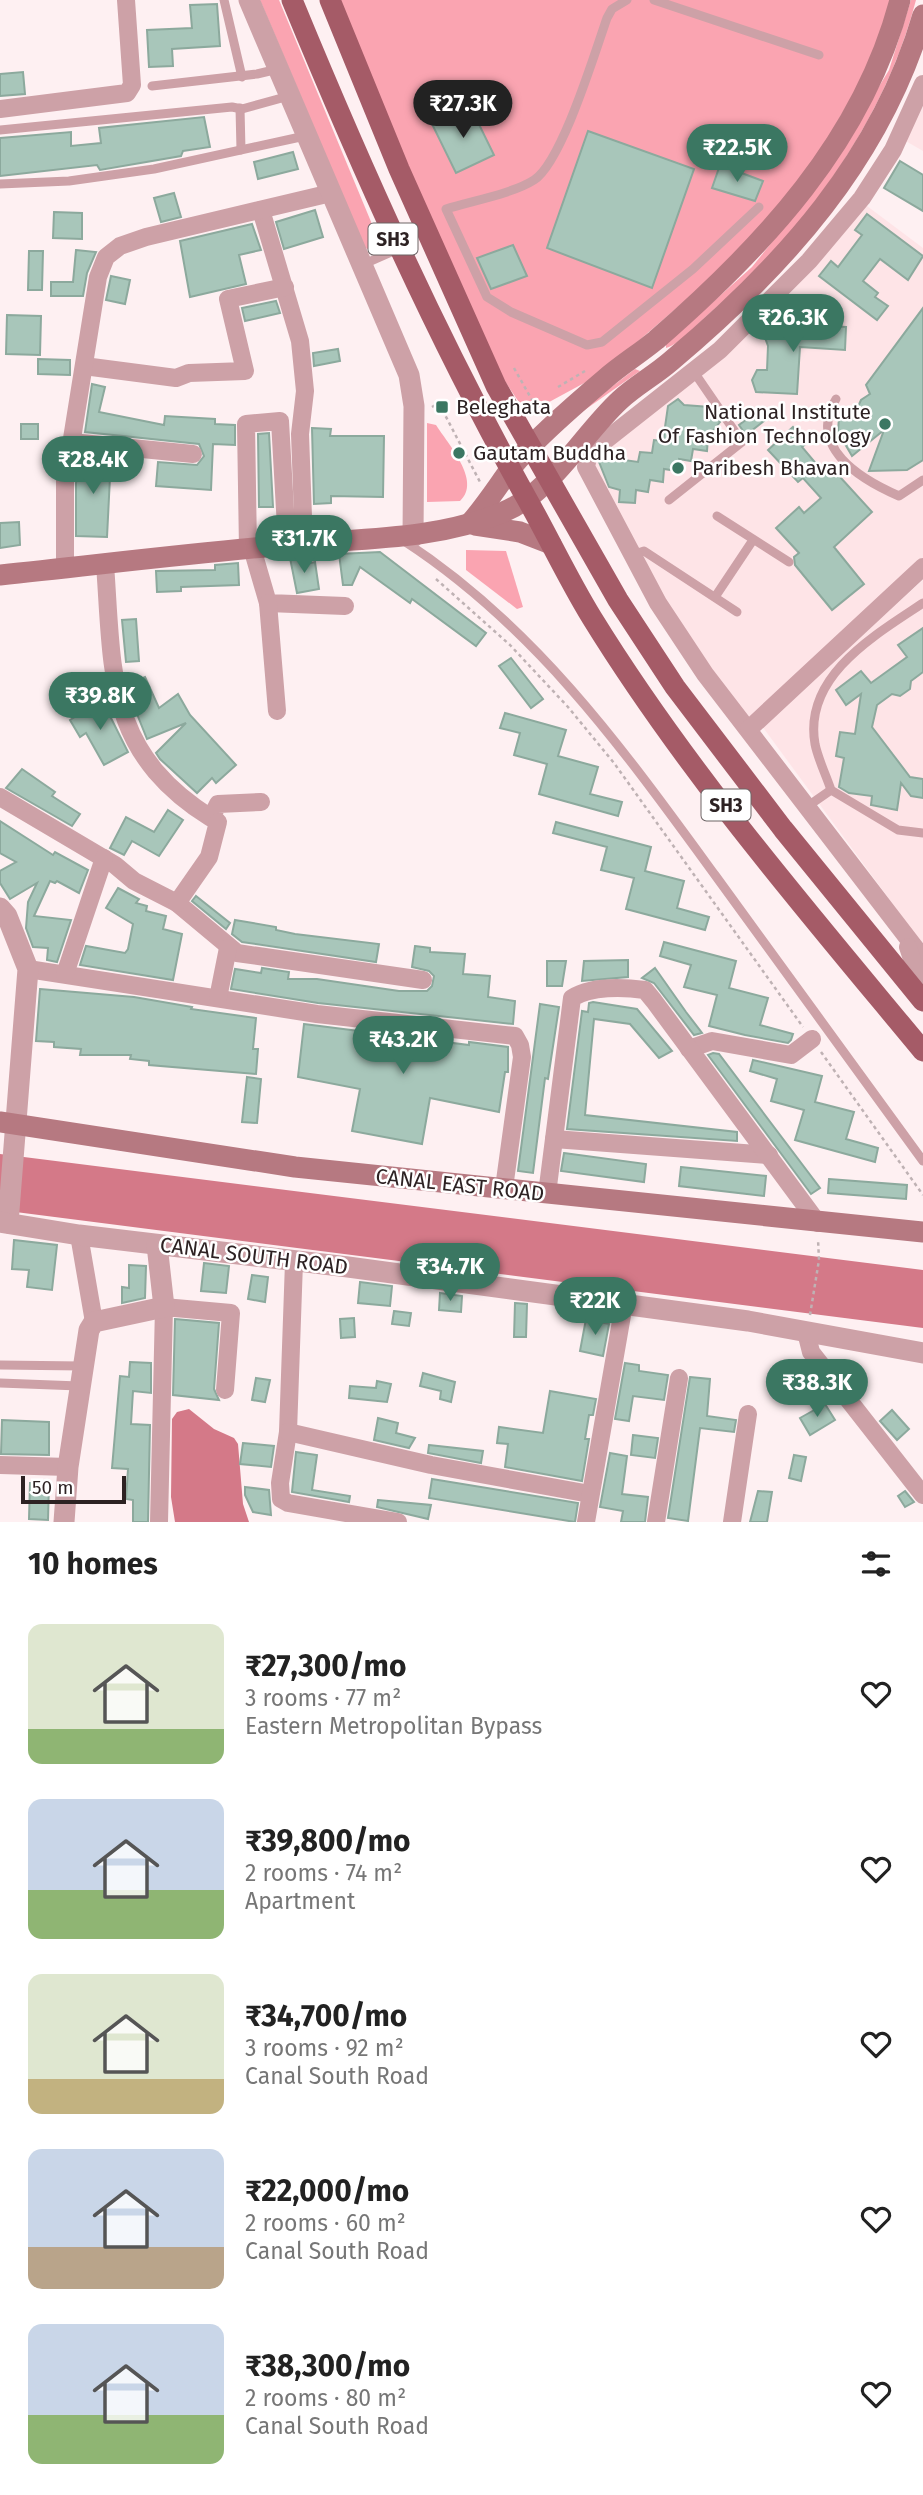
<!DOCTYPE html>
<meta charset="utf-8">
<style>
body{margin:0;font-family:"Fira Sans",sans-serif;background:#f2f2f2;color:#222;height:100vh;display:flex;flex-direction:column;font-size:26px;white-space:nowrap}
*{box-sizing:border-box;margin:0}
p{font-size:23px;color:#767676}
.icon{flex:none;width:38px;height:38px;fill:none;stroke:currentColor;stroke-width:2;stroke-linecap:round;stroke-linejoin:round}
.map{position:relative;height:1522px;overflow:hidden}
.panel{display:flex;flex-direction:column;background:#fff;flex:1}
.panel>*{flex:none}
.scale{position:absolute;left:21px;bottom:18px;width:105px;box-sizing:border-box;padding-left:7px;border:4px solid #2d2223;border-top:0;font-size:19px;line-height:24px;white-space:nowrap;color:#2d2223;-webkit-text-stroke:5px #fff;paint-order:stroke}
.price{position:absolute;translate:-50% -60px;padding:0 16px;border-radius:24px;background:#3b7762;color:#fff;font-size:23px;line-height:46px;filter:drop-shadow(0 2px 4px #0008)}
.price::after{content:'';position:absolute;left:50%;top:42px;width:21px;height:16px;margin-left:-10px;background:inherit;clip-path:polygon(0 0,100% 0,50% 100%)}
.price.selected{background:#222;color:#fff}
ul{padding:0;list-style:none}
li{display:flex;align-items:center;gap:21px;height:175px;padding:0 28px}
li span{display:grid;place-items:center;flex:none;width:196px;height:140px;border-radius:14px;color:#555}
li>.icon{margin-inline-start:auto}
span .icon{width:84px;height:84px;fill:#fffc;stroke-width:1}
li b{font-size:30px}
h2{display:flex;justify-content:space-between;align-items:center;height:84px;padding:0 28px;font-size:30px}
.map>svg:first-child{display:block}
.built{fill:#fee4e7}
.green{fill:#faa4b1}
.water{fill:#d47988}
.building{fill:#a8c6ba;stroke:#8ca99d;stroke-width:2}
.lines{fill:none;stroke-linecap:round;stroke-linejoin:round}
.path{stroke:#bfb2b4;stroke-width:2.5;stroke-dasharray:3.5 3.5;stroke-linecap:butt}
.service{stroke:#cda1a7;stroke-width:9}
.minor{stroke:#cda1a7;stroke-width:18}
.tertiary{stroke:#cda1a7;stroke-width:21}
.secondary{stroke:#b67981;stroke-width:21}
.primary{stroke:#a55b67;stroke-width:21}
.poi-dot{fill:#3b7762;stroke:#fff;stroke-width:2.5}
.labels{text-anchor:middle;stroke-width:5;stroke-linejoin:round;paint-order:stroke}
.shield{fill:#fff;stroke:#6c6465;stroke-width:2}
.shield-label{font-size:19px;font-weight:bold;fill:#2d2223}
.poi-label{font-size:21px;fill:#2d2223;stroke:#fff;text-anchor:start}
.street-label{font-size:21px;fill:#2d2223;stroke:#fff}
</style>
<div class="map">
<svg width="923" height="1522" viewBox="0 0 923 1522">
<rect width="100%" height="100%" fill="#fef0f2"/>
<g class="built">
<polygon points="923,96 923,151 904,140"/>
<polygon points="863,203 923,248 923,560 749,722 663,598 594,473 593,457"/>
<polygon points="923,580 923,945 762,726"/>
</g>
<g class="green">
<polygon points="260,0 279,0 379,241 374,251 365,248"/>
<polygon points="339,0 892,0 878,51 812,166 745,249 599,375 527,414 504,380 436,237"/>
<path d="M911,0h5c-31,120 -111,231 -205,312 -13,11 -29,31 -45,36v-4l86,-77 71,-88 66,-109z"/>
<polygon points="635,369 640,371 542,440"/>
<path d="M427,423l9,2c12,19 46,56 24,76l-33,1z"/>
<polygon points="466,550 506,551 523,607 517,609 466,570"/>
</g>
<g class="water">
<polygon points="0,1154 923,1270 923,1328 0,1210"/>
<polygon points="189,1409 214,1429 234,1438 238,1444 243,1504 249,1522 175,1522 171,1497 172,1419 177,1412"/>
</g>
<g class="building">
<polygon points="217,4 220,46 172,49 173,66 149,67 147,30 192,28 190,5"/>
<polygon points="23,72 25,94 0,96 0,74"/>
<polygon points="470,106 494,155 456,173 432,124"/>
<polygon points="204,117 210,147 183,151 181,156 100,170 97,165 0,176 0,138 71,132 71,146 101,143 99,128"/>
<polygon points="588,131 694,169 652,288 547,248"/>
<polygon points="293,152 298,169 258,179 254,162"/>
<polygon points="900,161 923,175 923,211 884,188"/>
<polygon points="720,165 763,181 755,201 712,188"/>
<polygon points="174,193 181,217 161,222 154,198"/>
<polygon points="315,210 323,237 284,249 276,222"/>
<polygon points="54,212 82,213 82,239 53,238"/>
<polygon points="867,214 923,256 908,280 880,259 863,281 878,293 875,297 888,306 877,320 819,276 831,261 838,267 862,235 855,230"/>
<polygon points="252,224 261,250 239,255 246,284 190,297 180,241"/>
<polygon points="513,245 527,276 491,289 477,258"/>
<polygon points="76,250 96,252 87,273 83,296 51,296 51,282 73,282"/>
<polygon points="29,251 43,251 42,290 28,290"/>
<polygon points="111,276 130,280 125,304 106,300"/>
<polygon points="276,301 280,313 245,321 242,308"/>
<polygon points="923,308 923,460 907,470 869,471 884,430 852,456 838,432 839,417 852,420 861,400 870,394 866,385"/>
<polygon points="7,315 41,316 40,355 6,354"/>
<polygon points="769,323 846,327 845,350 800,347 797,394 756,392 752,380 757,370 767,370 768,346 764,335"/>
<polygon points="338,349 340,361 314,366 313,353"/>
<polygon points="38,359 70,360 70,375 38,374"/>
<polygon points="92,384 105,387 99,412 164,425 165,416 215,419 215,424 235,425 235,445 213,444 211,490 156,486 158,462 197,465 204,456 199,444 85,432"/>
<polygon points="678,399 684,405 710,407 720,422 708,437 707,451 693,449 691,461 679,459 677,471 664,469 663,482 650,480 648,492 636,490 635,503 619,502 620,490 609,487 599,462 603,457 638,462 640,452 652,453 654,440 663,441 668,406"/>
<polygon points="762,408 769,417 746,435 739,425"/>
<rect x="21" y="424" width="17" height="15"/>
<polygon points="793,427 808,442 802,447 823,472 830,466 872,512 834,547 864,584 832,610 795,565 794,557 799,553 776,528 799,507 804,513 821,498 803,478 798,482 768,450"/>
<polygon points="312,428 331,429 330,436 384,436 383,497 331,496 331,503 314,504"/>
<polygon points="269,433 273,507 259,507 258,434"/>
<polygon points="81,456 111,457 107,537 76,536 76,483"/>
<polygon points="19,522 20,545 0,548 0,523"/>
<polygon points="380,552 486,633 476,646 412,599 410,603 360,567 352,585 343,585 339,554"/>
<polygon points="302,557 303,565 315,562 319,589 297,593 290,558"/>
<polygon points="238,563 239,585 181,587 181,591 157,592 156,571 215,570 215,565"/>
<polygon points="136,619 139,661 126,662 122,620"/>
<polygon points="923,628 923,672 911,681 910,689 900,696 892,694 877,705 872,727 910,777 923,779 923,798 911,796 901,783 897,810 871,805 872,796 849,793 839,787 844,758 836,756 840,732 855,734 861,694 846,705 836,690 861,671 871,683 907,657 898,645"/>
<polygon points="511,658 543,699 531,708 499,666"/>
<polygon points="145,677 159,708 178,694 190,715 236,765 216,783 212,778 197,793 160,759 156,753 186,723 147,739 133,704 128,684"/>
<polygon points="102,700 128,752 104,765 86,733 80,737 70,720"/>
<polygon points="505,713 566,730 558,756 598,767 590,794 622,802 618,816 539,794 547,764 514,755 520,733 500,728"/>
<polygon points="22,769 55,792 52,796 80,814 72,826 6,788"/>
<polygon points="168,810 183,820 159,856 132,841 124,855 110,848 126,817 154,832"/>
<polygon points="0,821 53,855 55,852 88,870 79,893 57,881 55,883 50,881 34,916 71,920 57,962 47,960 48,948 33,947 26,928 28,902 37,883 10,899 0,883 0,871 16,862 0,853"/>
<polygon points="556,822 651,847 645,871 684,881 677,908 709,917 705,930 626,909 634,878 601,870 607,847 553,833"/>
<polygon points="118,888 139,899 136,903 147,906 146,911 166,916 163,929 182,934 173,980 80,965 86,946 125,953 128,949 133,924 106,908"/>
<polygon points="196,896 230,923 226,929 192,901"/>
<polygon points="235,920 276,927 276,930 295,934 379,944 376,962 242,942 232,934"/>
<polygon points="664,942 736,961 729,988 768,998 760,1025 793,1034 791,1040 788,1043 745,1035 709,1026 717,995 684,987 691,965 660,956"/>
<polygon points="415,946 430,948 430,952 465,954 463,974 490,976 488,997 515,1001 513,1024 318,1003 231,989 235,969 261,973 262,968 289,972 288,979 317,979 399,991 427,991 432,986 434,976 429,971 412,967"/>
<polygon points="628,960 628,977 582,981 584,961"/>
<polygon points="547,961 566,961 562,986 547,986"/>
<polygon points="655,968 686,1012 702,1033 694,1035 654,983 642,978"/>
<polygon points="40,989 134,997 192,1007 191,1009 256,1018 253,1049 258,1049 256,1074 149,1065 149,1061 130,1059 131,1055 80,1055 81,1049 54,1047 54,1042 36,1041"/>
<polygon points="593,1002 637,1009 672,1051 659,1058 630,1024 594,1019 585,1115 737,1132 737,1141 567,1129 582,1011 588,1012 589,1003"/>
<polygon points="540,1004 559,1007 548,1079 545,1078 533,1173 518,1171"/>
<polygon points="304,1024 469,1045 469,1042 508,1047 508,1072 505,1072 499,1112 430,1098 422,1144 352,1131 360,1089 298,1077"/>
<polygon points="713,1053 719,1054 820,1188 811,1194 708,1055"/>
<polygon points="753,1060 822,1076 815,1102 854,1112 846,1139 878,1148 875,1162 795,1140 804,1110 771,1101 777,1079 750,1071"/>
<polygon points="247,1077 261,1079 257,1123 242,1122"/>
<polygon points="564,1153 646,1164 644,1182 561,1171"/>
<polygon points="681,1167 766,1176 764,1196 679,1186"/>
<polygon points="829,1179 907,1185 906,1199 828,1193"/>
<polygon points="14,1240 57,1245 52,1290 27,1287 29,1270 12,1269"/>
<polygon points="204,1263 229,1266 226,1293 201,1291"/>
<polygon points="129,1265 146,1266 145,1298 122,1303 122,1287 129,1288"/>
<polygon points="252,1275 268,1277 265,1302 248,1299"/>
<polygon points="360,1282 392,1286 390,1306 358,1303"/>
<polygon points="440,1293 462,1296 461,1312 439,1310"/>
<polygon points="515,1303 527,1304 526,1337 514,1337"/>
<polygon points="394,1311 411,1313 409,1326 392,1324"/>
<polygon points="354,1318 355,1337 341,1338 340,1319"/>
<polygon points="175,1319 219,1323 214,1389 219,1400 173,1395"/>
<polygon points="586,1319 609,1324 603,1356 580,1351"/>
<polygon points="130,1362 151,1363 151,1393 133,1391 131,1424 150,1425 148,1522 133,1522 133,1500 126,1499 128,1469 112,1468 120,1376 129,1377"/>
<polygon points="625,1363 639,1365 639,1371 668,1375 664,1400 633,1396 629,1421 615,1419"/>
<polygon points="423,1373 455,1382 451,1402 440,1399 441,1391 420,1386"/>
<polygon points="690,1377 710,1379 707,1416 736,1420 734,1432 700,1428 688,1521 668,1518"/>
<polygon points="256,1378 270,1380 265,1402 252,1400"/>
<polygon points="377,1381 391,1384 387,1402 349,1398 350,1386 376,1388"/>
<polygon points="550,1391 596,1399 593,1415 589,1415 585,1439 589,1439 582,1481 505,1467 508,1444 497,1443 499,1427 543,1433"/>
<polygon points="825,1404 835,1420 810,1435 800,1418"/>
<polygon points="892,1410 909,1429 897,1440 880,1421"/>
<polygon points="378,1418 398,1423 396,1433 415,1438 409,1448 374,1440"/>
<polygon points="2,1420 49,1422 49,1455 1,1454"/>
<polygon points="633,1435 658,1438 655,1458 631,1455"/>
<polygon points="243,1443 274,1446 271,1467 240,1464"/>
<polygon points="429,1445 483,1451 481,1463 428,1453"/>
<polygon points="296,1452 317,1455 312,1490 350,1496 349,1502 292,1492"/>
<polygon points="610,1453 627,1456 622,1494 648,1497 645,1522 621,1522 623,1511 600,1507"/>
<polygon points="794,1455 806,1457 801,1481 789,1478"/>
<polygon points="432,1479 578,1503 575,1522 429,1498"/>
<polygon points="30,1483 49,1483 48,1520 29,1519"/>
<polygon points="245,1487 269,1490 271,1515 253,1512 245,1495"/>
<polygon points="758,1491 772,1492 767,1522 750,1522"/>
<polygon points="905,1491 914,1502 905,1507 898,1496"/>
<polygon points="378,1500 431,1505 428,1519 377,1507"/>
</g>
<g class="lines">
<g class="path">
<polyline points="514,368 532,400"/>
<polyline points="558,387 585,371"/>
<polyline points="432,407 437,404 444,413 480,482"/>
<polyline points="436,579 510,645 568,707 614,763 803,1027"/>
<polyline points="821,1052 923,1195"/>
<polyline points="810,1315 819,1260 818,1239"/>
</g>
<g class="service">
<polyline points="224,0 242,77"/>
<path d="M627,0l-15,9 -5,9c-12,34 -45,144 -73,162 -22,14 -63,21 -88,29l41,88 24,15 76,33 15,-3 91,-73 66,-62"/>
<polyline points="654,0 819,55"/>
<polyline points="152,86 257,74 278,69"/>
<polyline points="240,108 241,150"/>
<polyline points="0,130 232,107 242,109 289,96"/>
<polyline points="0,184 69,181 154,169 305,136"/>
<polyline points="362,265 398,249"/>
<path d="M836,399c-29,48 24,80 63,97l24,-16"/>
<polyline points="669,500 742,442 694,372"/>
<polyline points="717,516 789,562"/>
<path d="M404,541c132,86 219,208 311,334 69,95 139,191 208,286"/>
<polyline points="632,555 644,551 737,612"/>
<polyline points="715,597 753,540"/>
<path d="M923,603c-48,32 -120,73 -108,141 3,15 11,31 16,46l67,40 25,3"/>
<polyline points="808,806 831,790"/>
<polyline points="0,1365 82,1366"/>
<polyline points="0,1383 79,1386"/>
</g>
<g class="minor">
<polyline points="923,84 893,150 862,198 809,261 720,350 597,447 588,457 586,467 658,603 705,674 923,958"/>
<polyline points="0,109 127,93 132,85 126,0"/>
<polyline points="261,210 300,341 305,391 300,434 304,544"/>
<polyline points="84,366 176,378 189,373 245,371 228,299 285,287"/>
<polyline points="71,442 193,454"/>
<polyline points="252,548 268,603 345,606"/>
<polyline points="248,549 246,424 280,421 287,545"/>
<path d="M105,564c8,110 1,188 106,254l7,-14 43,-2"/>
<polyline points="65,568 65,482 98,277 106,257 120,246 146,237 331,193"/>
<polyline points="268,603 277,711"/>
<polyline points="749,729 923,567"/>
<polyline points="0,797 115,865 134,881 177,903 237,953 423,980"/>
<polyline points="177,903 209,857 218,822"/>
<polyline points="908,947 914,965 923,977"/>
<polyline points="28,969 317,1014 515,1036 520,1045 522,1057 504,1188"/>
<polyline points="65,974 104,858"/>
<polyline points="218,998 228,948"/>
<polyline points="689,1049 712,1041 791,1055 812,1039"/>
<polyline points="554,1139 769,1155"/>
<path d="M547,1194l25,-196c19,-12 51,-11 73,-8l9,11 164,222"/>
<polyline points="79,1235 94,1322"/>
<polyline points="294,1262 288,1432 280,1483 281,1499 288,1503 398,1522"/>
<polyline points="806,1332 811,1352 923,1495"/>
<polyline points="288,1432 431,1465 590,1494"/>
<polyline points="0,1465 68,1467"/>
<polyline points="159,1522 164,1307 231,1313 225,1390"/>
<polyline points="586,1522 624,1304"/>
<polyline points="656,1522 679,1378"/>
<polyline points="732,1522 748,1414"/>
</g>
<g class="tertiary">
<polyline points="249,0 409,375 414,406 413,537"/>
<polyline points="0,908 7,916 28,969 8,1223"/>
<polyline points="0,1222 79,1235 348,1267 748,1321 923,1353"/>
<polyline points="64,1522 68,1467 89,1330 94,1322 164,1307 157,1245"/>
</g>
<g class="secondary">
<path d="M471,522c14,-16 25,-33 38,-51 19,-26 70,-70 96,-92 16,-14 34,-25 51,-39 107,-93 207,-199 244,-340"/>
<polyline points="475,525 520,532 551,544"/>
<path d="M0,575c96,-10 191,-22 287,-30 72,-7 145,-4 214,-32 51,-20 80,-77 119,-113 15,-14 35,-25 51,-39 113,-95 210,-202 252,-346"/>
<polyline points="0,1122 295,1167 923,1232"/>
</g>
<g class="primary">
<path d="M292,0c70,170 145,338 235,499 22,39 41,80 65,119 95,154 216,294 331,433"/>
<polyline points="330,0 399,169 496,386 618,600 675,687 783,829 923,1001"/>
</g>
</g>
<g class="poi-dot">
<rect x="435" y="400" width="14" height="14" rx="3.5"/>
<circle cx="885" cy="424" r="7"/>
<circle cx="459" cy="453" r="7"/>
<circle cx="678" cy="468" r="7"/>
</g>
<g class="labels">
<g class="shield">
<rect x="368.5" y="223.5" width="49" height="31" rx="5"/>
<rect x="701.5" y="789.5" width="49" height="31" rx="5"/>
</g>
<g class="shield-label">
<text x="393" y="246">SH3</text>
<text x="726" y="812">SH3</text>
</g>
<g class="poi-label">
<text x="456" y="414">Beleghata</text>
<text x="871" y="419" text-anchor="end">National Institute<tspan x="871" dy="24">Of Fashion Technology</tspan></text>
<text x="473" y="460">Gautam Buddha</text>
<text x="692" y="475">Paribesh Bhavan</text>
</g>
<g class="street-label">
<text transform="translate(460 1185) rotate(6)" y="7">CANAL EAST ROAD</text>
<text transform="translate(254 1256) rotate(7)" y="7">CANAL SOUTH ROAD</text>
</g>
</g>
</svg>
<div class="scale">50 m</div>
<b class="price selected" style="left:463px;top:140px">₹27.3K</b>
<b class="price" style="left:737px;top:184px">₹22.5K</b>
<b class="price" style="left:793px;top:354px">₹26.3K</b>
<b class="price" style="left:93px;top:496px">₹28.4K</b>
<b class="price" style="left:304px;top:575px">₹31.7K</b>
<b class="price" style="left:100px;top:732px">₹39.8K</b>
<b class="price" style="left:403px;top:1076px">₹43.2K</b>
<b class="price" style="left:450px;top:1303px">₹34.7K</b>
<b class="price" style="left:595px;top:1337px">₹22K</b>
<b class="price" style="left:817px;top:1419px">₹38.3K</b>
</div>
<section class="panel">
<h2>10 homes<svg class="icon" aria-label="filters" viewBox="0 0 24 24"><path d="M4 7h16M4 17h16"/><circle cx="9" cy="7" r="2"/><circle cx="15" cy="17" r="2"/></svg></h2>
<ul>
<li><span style="background:linear-gradient(#dfe7d0 75%,#8fb573 0)"><svg class="icon" aria-label="home" viewBox="0 0 24 24"><path d="M3 11l9-7 9 7M6 9v11h12V9"/></svg></span><div><b>₹27,300/mo</b><p>3 rooms · 77 m²</p><p>Eastern Metropolitan Bypass</p></div><svg class="icon" aria-label="heart" viewBox="0 0 24 24"><path d="M12 20l-8-8c-3-5 5-10 8-4 3-6 11-1 8 4z"/></svg></li>
<li><span style="background:linear-gradient(#c9d6e8 65%,#8fb573 0)"><svg class="icon" aria-label="home" viewBox="0 0 24 24"><path d="M3 11l9-7 9 7M6 9v11h12V9"/></svg></span><div><b>₹39,800/mo</b><p>2 rooms · 74 m²</p><p>Apartment</p></div><svg class="icon" aria-label="heart" viewBox="0 0 24 24"><path d="M12 20l-8-8c-3-5 5-10 8-4 3-6 11-1 8 4z"/></svg></li>
<li><span style="background:linear-gradient(#dfe7d0 75%,#c2b280 0)"><svg class="icon" aria-label="home" viewBox="0 0 24 24"><path d="M3 11l9-7 9 7M6 9v11h12V9"/></svg></span><div><b>₹34,700/mo</b><p>3 rooms · 92 m²</p><p>Canal South Road</p></div><svg class="icon" aria-label="heart" viewBox="0 0 24 24"><path d="M12 20l-8-8c-3-5 5-10 8-4 3-6 11-1 8 4z"/></svg></li>
<li><span style="background:linear-gradient(#c9d6e8 70%,#b9a48a 0)"><svg class="icon" aria-label="home" viewBox="0 0 24 24"><path d="M3 11l9-7 9 7M6 9v11h12V9"/></svg></span><div><b>₹22,000/mo</b><p>2 rooms · 60 m²</p><p>Canal South Road</p></div><svg class="icon" aria-label="heart" viewBox="0 0 24 24"><path d="M12 20l-8-8c-3-5 5-10 8-4 3-6 11-1 8 4z"/></svg></li>
<li><span style="background:linear-gradient(#c9d6e8 65%,#8fb573 0)"><svg class="icon" aria-label="home" viewBox="0 0 24 24"><path d="M3 11l9-7 9 7M6 9v11h12V9"/></svg></span><div><b>₹38,300/mo</b><p>2 rooms · 80 m²</p><p>Canal South Road</p></div><svg class="icon" aria-label="heart" viewBox="0 0 24 24"><path d="M12 20l-8-8c-3-5 5-10 8-4 3-6 11-1 8 4z"/></svg></li>
</ul>
</section>
